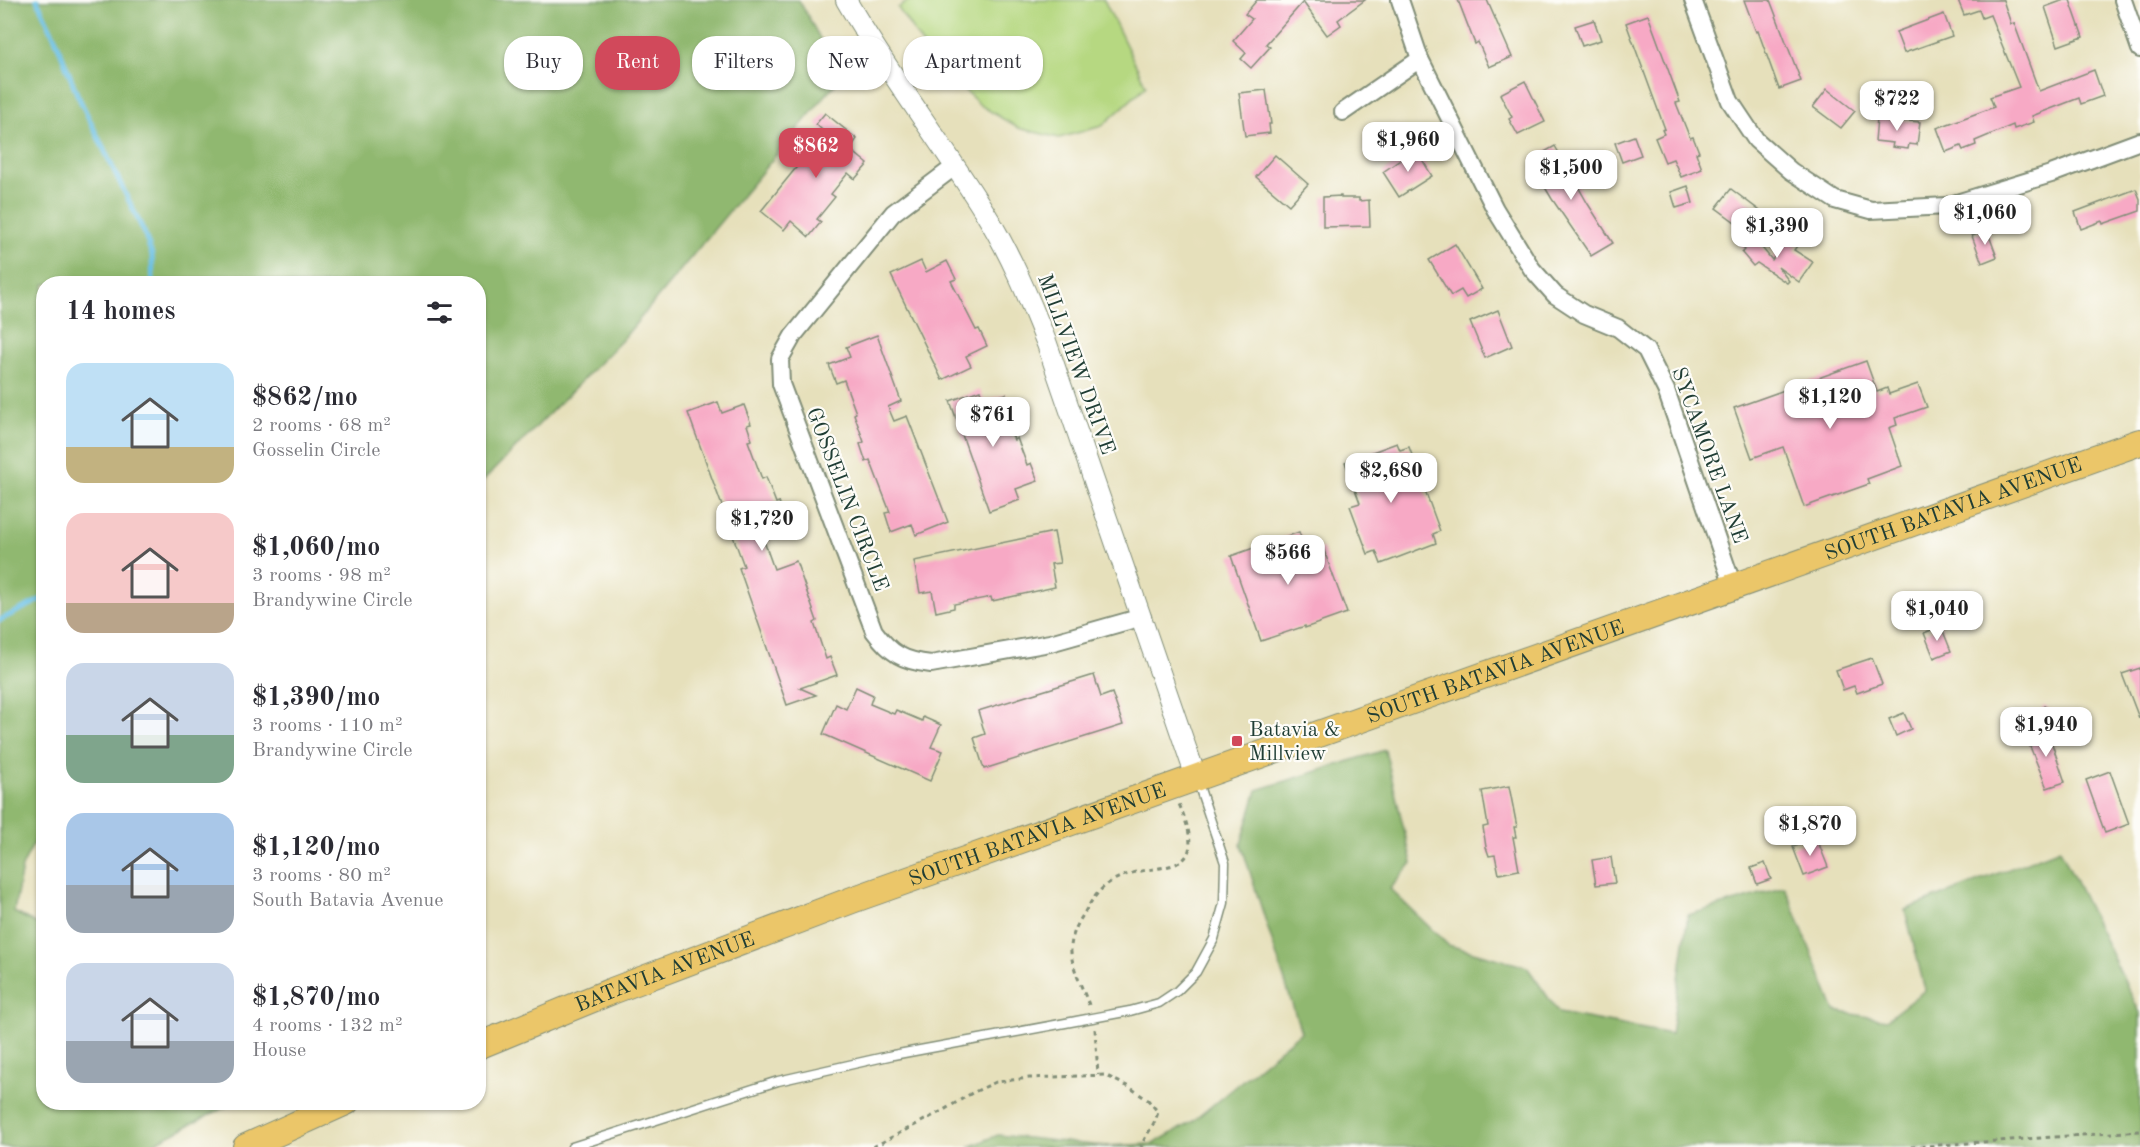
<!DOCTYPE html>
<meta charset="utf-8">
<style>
body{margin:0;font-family:"Old Standard TT",serif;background:#f2f2f3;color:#2b2b33;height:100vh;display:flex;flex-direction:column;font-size:22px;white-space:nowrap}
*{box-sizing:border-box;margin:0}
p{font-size:20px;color:#7c7c81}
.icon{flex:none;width:33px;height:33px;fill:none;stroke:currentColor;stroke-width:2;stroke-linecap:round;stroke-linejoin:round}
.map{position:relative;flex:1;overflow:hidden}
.panel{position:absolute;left:36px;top:276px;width:450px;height:834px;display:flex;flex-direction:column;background:#fff;border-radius:24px;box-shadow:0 2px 4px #0004}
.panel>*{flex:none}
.banner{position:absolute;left:504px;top:36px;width:570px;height:54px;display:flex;gap:12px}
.price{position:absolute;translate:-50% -51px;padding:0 14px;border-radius:12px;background:#fff;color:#222;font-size:20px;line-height:39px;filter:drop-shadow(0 2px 3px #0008)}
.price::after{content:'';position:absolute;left:50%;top:36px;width:18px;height:14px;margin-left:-9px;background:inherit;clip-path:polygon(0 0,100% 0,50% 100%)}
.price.on{background:#d1495b;color:#fff}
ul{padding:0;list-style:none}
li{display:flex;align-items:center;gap:18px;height:150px;padding:0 30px}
li span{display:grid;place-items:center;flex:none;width:168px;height:120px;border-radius:18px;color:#555}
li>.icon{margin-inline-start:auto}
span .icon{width:72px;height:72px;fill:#fffc;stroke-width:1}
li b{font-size:26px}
h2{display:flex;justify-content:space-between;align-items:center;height:72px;padding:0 30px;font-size:26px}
.tag{padding:0 21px;border-radius:24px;background:#fff;box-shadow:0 2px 4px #0004;font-size:21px;line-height:54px}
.tag.on{background:#d1495b;color:#fff}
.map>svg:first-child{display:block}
.green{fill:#b6d881;stroke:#6a8a5a;stroke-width:1.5}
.forest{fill:#90b86f;stroke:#587a52;stroke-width:1.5}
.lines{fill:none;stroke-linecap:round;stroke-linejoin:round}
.stream{stroke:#6ac1e7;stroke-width:5}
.building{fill:#f7a9c5}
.service-casing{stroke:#828e78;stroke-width:11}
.minor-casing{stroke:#828e78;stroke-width:20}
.tertiary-casing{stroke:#828e78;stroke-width:22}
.primary-casing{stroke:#828e78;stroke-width:28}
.path{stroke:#828e78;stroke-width:3;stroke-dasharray:4.5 4.5;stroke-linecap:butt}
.service{stroke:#fff;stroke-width:8}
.minor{stroke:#fff;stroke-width:16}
.tertiary{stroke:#fff;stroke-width:20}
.primary{stroke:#ebc669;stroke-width:26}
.poi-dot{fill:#d1495b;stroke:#fdfcf7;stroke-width:2}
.labels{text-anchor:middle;stroke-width:4.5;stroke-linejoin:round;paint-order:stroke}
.street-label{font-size:21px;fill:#1f3d34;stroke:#fdfcf7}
.poi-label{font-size:21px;fill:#1f3d34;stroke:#fdfcf7;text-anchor:start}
</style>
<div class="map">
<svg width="2140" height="1147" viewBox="0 0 2140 1147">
<rect width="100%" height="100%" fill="#fdfcf7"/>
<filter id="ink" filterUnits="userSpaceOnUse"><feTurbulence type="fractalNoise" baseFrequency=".0167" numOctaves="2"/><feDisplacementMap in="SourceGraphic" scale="12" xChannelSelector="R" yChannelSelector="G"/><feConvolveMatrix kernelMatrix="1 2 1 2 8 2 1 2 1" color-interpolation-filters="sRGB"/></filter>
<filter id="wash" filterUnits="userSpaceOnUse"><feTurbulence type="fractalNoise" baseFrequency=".008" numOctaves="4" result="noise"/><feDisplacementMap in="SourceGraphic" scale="24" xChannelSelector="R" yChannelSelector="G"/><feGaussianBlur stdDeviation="1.35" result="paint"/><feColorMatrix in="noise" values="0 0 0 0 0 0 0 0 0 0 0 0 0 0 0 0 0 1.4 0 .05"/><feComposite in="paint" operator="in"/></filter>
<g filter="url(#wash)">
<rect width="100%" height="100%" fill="#e6e0bb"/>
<polygon class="green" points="910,0 1104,0 1146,86 1102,126 1059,138 1018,128 980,105 948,74 922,44 898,8"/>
<g class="forest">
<polygon points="0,0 799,0 841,77 623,339 479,485 478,284 44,284 43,824 22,867 14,912 43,927 44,1102 233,1103 146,1147 0,1147"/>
<polygon points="1385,750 1412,863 1390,889 1448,945 1527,967 1559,1013 1671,1034 1688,915 1785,887 1835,1011 1886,1020 1925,990 1905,910 2060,849 2140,1013 2140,1147 969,1147 998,1135 1102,1146 1153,1144 1192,1122 1301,1032 1241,844 1257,790"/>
</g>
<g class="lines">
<g class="stream">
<polyline points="37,0 56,40 77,94 144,232 152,255 153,284"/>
<polyline points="0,620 44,598"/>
</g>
</g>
<g id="blocks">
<g class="building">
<polygon points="1257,0 1365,0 1338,20 1341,25 1327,35 1303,2 1266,44 1270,47 1251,68 1241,59 1246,53 1233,41 1252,19 1245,14"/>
<polygon points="1458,0 1487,0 1512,57 1489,67 1478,42 1475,44"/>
<polygon points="1744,0 1770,0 1801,81 1779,89 1758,31 1756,32"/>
<polygon points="1958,0 2003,0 2011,24 2014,23 2039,91 2094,70 2103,96 2081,104 2079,98 2032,116 2034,122 2014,129 2013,125 1975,141 1976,145 1963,150 1961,146 1946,152 1937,128 1994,107 1990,97 2019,87 1990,15 1982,18 1979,10 1964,15"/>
<polygon points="2064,0 2070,0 2083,37 2058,46 2045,7"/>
<polygon points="1944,14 1952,36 1904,53 1896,32"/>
<polygon points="1648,15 1680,102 1676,103 1690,138 1693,137 1699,152 1696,153 1702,169 1681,177 1673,159 1665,162 1655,138 1664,134 1662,130 1665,129 1626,23"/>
<polygon points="1594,20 1601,40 1582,46 1575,26"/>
<polygon points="1525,81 1545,122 1518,135 1509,119 1512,117 1500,94"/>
<polygon points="1827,89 1855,111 1841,128 1813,107"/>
<polygon points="1266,90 1271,124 1269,124 1270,133 1245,136 1239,93"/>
<polygon points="825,113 857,139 850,149 868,164 855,179 848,173 831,194 835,197 817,219 821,222 809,237 791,221 784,230 761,211 804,158 802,156 823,131 816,124"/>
<polygon points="1877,118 1920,122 1917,145 1909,144 1908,149 1892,147 1893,143 1875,141"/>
<polygon points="1634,136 1641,155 1622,162 1615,143"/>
<polygon points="1555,146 1588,204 1613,243 1591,256 1552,199 1543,184 1545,182 1532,159"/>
<polygon points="1416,149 1432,176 1399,197 1383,172"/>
<polygon points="1275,155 1308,184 1289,205 1256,177"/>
<polygon points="1688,186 1693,203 1676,208 1671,192"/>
<polygon points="1731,189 1760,211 1746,230 1716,208"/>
<polygon points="2136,189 2140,199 2140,211 2103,224 2102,221 2081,229 2075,212"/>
<polygon points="1341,196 1341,198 1359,198 1359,201 1369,200 1370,226 1323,227 1323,197"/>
<polygon points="1987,230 1997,257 1982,263 1972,236"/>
<polygon points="1750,233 1772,260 1786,239 1797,246 1794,250 1813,262 1799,282 1778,267 1789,281 1787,283 1757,263 1753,266 1742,253 1745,250 1738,241"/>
<polygon points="1455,244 1482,289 1466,298 1461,290 1451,296 1429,260"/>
<polygon points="921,261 926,272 947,261 956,279 951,281 976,330 979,329 987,346 966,356 971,366 942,380 891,275"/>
<polygon points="1498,310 1512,346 1485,358 1470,322"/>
<polygon points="877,335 901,401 888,407 894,421 907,416 948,522 916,535 912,524 891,532 885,513 890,512 870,460 866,462 860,444 864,442 854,414 856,413 844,380 836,383 829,365 850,357 846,347"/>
<polygon points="1866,361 1877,392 1887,388 1889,394 1918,384 1927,407 1895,418 1897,425 1889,428 1902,466 1867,479 1869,484 1804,507 1783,447 1752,458 1734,408"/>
<polygon points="980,390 984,401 1006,394 1012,412 1004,415 1014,440 1017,438 1027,465 1031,463 1038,481 1016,489 1020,500 989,511 950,401"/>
<polygon points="718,402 722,413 744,405 751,424 747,425 752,440 748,441 762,479 766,477 776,503 779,502 786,521 764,529 768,539 764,541 774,569 796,561 817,621 814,623 826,659 830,657 837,675 800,688 816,695 787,705 739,568 744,566 688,413"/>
<polygon points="1397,443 1400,450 1409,447 1440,531 1433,534 1436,543 1381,564 1376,551 1368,554 1350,506 1360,503 1345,462"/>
<polygon points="1054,532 1060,563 1051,564 1055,587 992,601 991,597 954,604 954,608 936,612 932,591 920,593 914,561"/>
<polygon points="1299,532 1307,554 1323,548 1347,613 1305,628 1305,626 1261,641 1231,556"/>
<polygon points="1941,626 1951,651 1934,658 1924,633"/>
<polygon points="1872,658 1882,684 1857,693 1854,686 1843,690 1836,670"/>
<polygon points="2140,668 2140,718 2139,718 2122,674"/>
<polygon points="1094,675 1101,697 1112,693 1123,725 984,769 974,738 985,734 978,711"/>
<polygon points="856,687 873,695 870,704 894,714 896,710 922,721 923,717 941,725 931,747 943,751 930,781 823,734 836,704 846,709"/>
<polygon points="2044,706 2057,714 2049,727 2036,719"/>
<polygon points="1904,713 1911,729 1896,736 1889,719"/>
<polygon points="2047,729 2065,782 2047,788 2026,737"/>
<polygon points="2110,771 2129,824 2105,833 2086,780"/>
<polygon points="1509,786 1517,827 1514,827 1516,837 1513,837 1519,870 1499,874 1495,855 1489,856 1486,847 1483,827 1488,826 1482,791"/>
<polygon points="1817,839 1828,867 1804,876 1793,847"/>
<polygon points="1611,857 1615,883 1596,885 1592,860"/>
<polygon points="1765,863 1771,879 1757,884 1751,868"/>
</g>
</g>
</g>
<g filter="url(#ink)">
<use href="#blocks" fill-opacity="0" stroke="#828e78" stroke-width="1.5"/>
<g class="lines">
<defs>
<polyline id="service" points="572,1147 778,1081 893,1055 1130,1011 1159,1003 1177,991 1196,972 1214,939 1224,903 1225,863 1197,780"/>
<g id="minor">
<polyline points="1400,0 1420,59 1495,209 1532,269 1555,295 1584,314 1618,328 1646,350 1666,390 1733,586"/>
<polyline points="1693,0 1730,101 1756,140 1791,171 1835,200 1871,210 1947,206 2051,174 2140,141"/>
<polyline points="2123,0 2140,49"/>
<polyline points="1343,112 1420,59"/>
<path d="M954,167l-61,46 -100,123 -13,23 1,25 93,247c17,23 29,30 57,33l119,-21 92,-26"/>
</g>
<path id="tertiary" d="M846,0c42,73 94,140 138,211 26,42 45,87 63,133l149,433"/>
<g id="primary">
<path id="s1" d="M478,1046l134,-55 240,-91 1288,-458"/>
<polyline points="246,1147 346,1102"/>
</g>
</defs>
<use href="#service" class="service-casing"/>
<use href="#minor" class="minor-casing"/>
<use href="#tertiary" class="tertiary-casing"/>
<use href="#primary" class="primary-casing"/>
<g class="path">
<path d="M1089,1005c-6,-16 -16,-35 -18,-52 -1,-14 5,-27 12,-38 7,-12 15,-25 26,-32 41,-28 107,6 70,-79"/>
<polyline points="1095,1029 1098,1075"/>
<path d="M873,1147l69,-36 30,-18 24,-11 33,-4 76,-3 24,12 19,13 10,12c-4,15 -13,23 -17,35"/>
<polyline points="1911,1147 2140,1131"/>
</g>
<use href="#service" class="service"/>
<use href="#minor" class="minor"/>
<use href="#tertiary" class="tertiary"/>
<use href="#primary" class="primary"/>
</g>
</g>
<rect class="poi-dot" x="1231" y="735" width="12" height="12" rx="3"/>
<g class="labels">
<g class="street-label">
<text transform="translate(1077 364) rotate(70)" y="7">MILLVIEW DRIVE</text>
<text transform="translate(1710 455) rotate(70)" y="7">SYCAMORE LANE</text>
<text transform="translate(848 499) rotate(69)" y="7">GOSSELIN CIRCLE</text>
<text dy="7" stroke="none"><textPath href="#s1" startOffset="1570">SOUTH BATAVIA AVENUE</textPath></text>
<text dy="7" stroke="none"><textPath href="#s1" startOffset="1084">SOUTH BATAVIA AVENUE</textPath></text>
<text dy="7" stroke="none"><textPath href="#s1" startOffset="598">SOUTH BATAVIA AVENUE</textPath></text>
<text dy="7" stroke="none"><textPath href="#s1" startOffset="201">BATAVIA AVENUE</textPath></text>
</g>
<g class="poi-label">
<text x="1249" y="736">Batavia &amp;<tspan x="1249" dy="24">Millview</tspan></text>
</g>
</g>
</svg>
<b class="price" style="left:1897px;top:132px">$722</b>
<b class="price" style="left:1408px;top:173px">$1,960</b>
<b class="price on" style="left:816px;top:179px">$862</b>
<b class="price" style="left:1571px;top:201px">$1,500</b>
<b class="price" style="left:1985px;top:246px">$1,060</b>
<b class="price" style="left:1777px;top:259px">$1,390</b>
<b class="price" style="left:1830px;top:430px">$1,120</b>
<b class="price" style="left:993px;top:448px">$761</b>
<b class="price" style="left:1391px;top:504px">$2,680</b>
<b class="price" style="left:762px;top:552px">$1,720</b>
<b class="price" style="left:1288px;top:586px">$566</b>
<b class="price" style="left:1937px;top:642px">$1,040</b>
<b class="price" style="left:2046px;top:758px">$1,940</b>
<b class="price" style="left:1810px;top:857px">$1,870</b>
<div class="banner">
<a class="tag">Buy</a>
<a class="tag on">Rent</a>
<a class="tag">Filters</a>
<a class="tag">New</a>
<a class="tag">Apartment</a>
</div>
<section class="panel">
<h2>14 homes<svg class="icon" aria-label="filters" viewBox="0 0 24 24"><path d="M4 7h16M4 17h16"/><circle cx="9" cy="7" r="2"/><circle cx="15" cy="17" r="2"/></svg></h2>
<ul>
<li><span style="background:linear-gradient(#bfe0f5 70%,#c2b280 0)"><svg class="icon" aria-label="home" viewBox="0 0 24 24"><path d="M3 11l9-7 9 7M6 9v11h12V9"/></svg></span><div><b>$862/mo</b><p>2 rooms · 68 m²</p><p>Gosselin Circle</p></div></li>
<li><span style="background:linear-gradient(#f6c9c9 75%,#b9a48a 0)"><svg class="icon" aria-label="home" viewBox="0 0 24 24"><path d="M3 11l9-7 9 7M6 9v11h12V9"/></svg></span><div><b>$1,060/mo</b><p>3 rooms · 98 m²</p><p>Brandywine Circle</p></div></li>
<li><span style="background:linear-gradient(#c9d6e8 60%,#7fa58c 0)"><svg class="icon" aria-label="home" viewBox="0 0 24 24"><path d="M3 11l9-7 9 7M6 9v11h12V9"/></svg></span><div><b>$1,390/mo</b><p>3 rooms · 110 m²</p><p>Brandywine Circle</p></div></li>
<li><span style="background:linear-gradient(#a9c7e8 60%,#9aa5b1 0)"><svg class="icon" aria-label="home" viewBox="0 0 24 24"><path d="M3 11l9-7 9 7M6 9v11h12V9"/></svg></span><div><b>$1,120/mo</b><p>3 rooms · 80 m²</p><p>South Batavia Avenue</p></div></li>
<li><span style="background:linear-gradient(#c9d6e8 65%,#9aa5b1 0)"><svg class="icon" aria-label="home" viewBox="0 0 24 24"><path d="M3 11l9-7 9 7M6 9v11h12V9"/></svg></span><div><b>$1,870/mo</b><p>4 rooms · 132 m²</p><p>House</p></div></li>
</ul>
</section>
</div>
